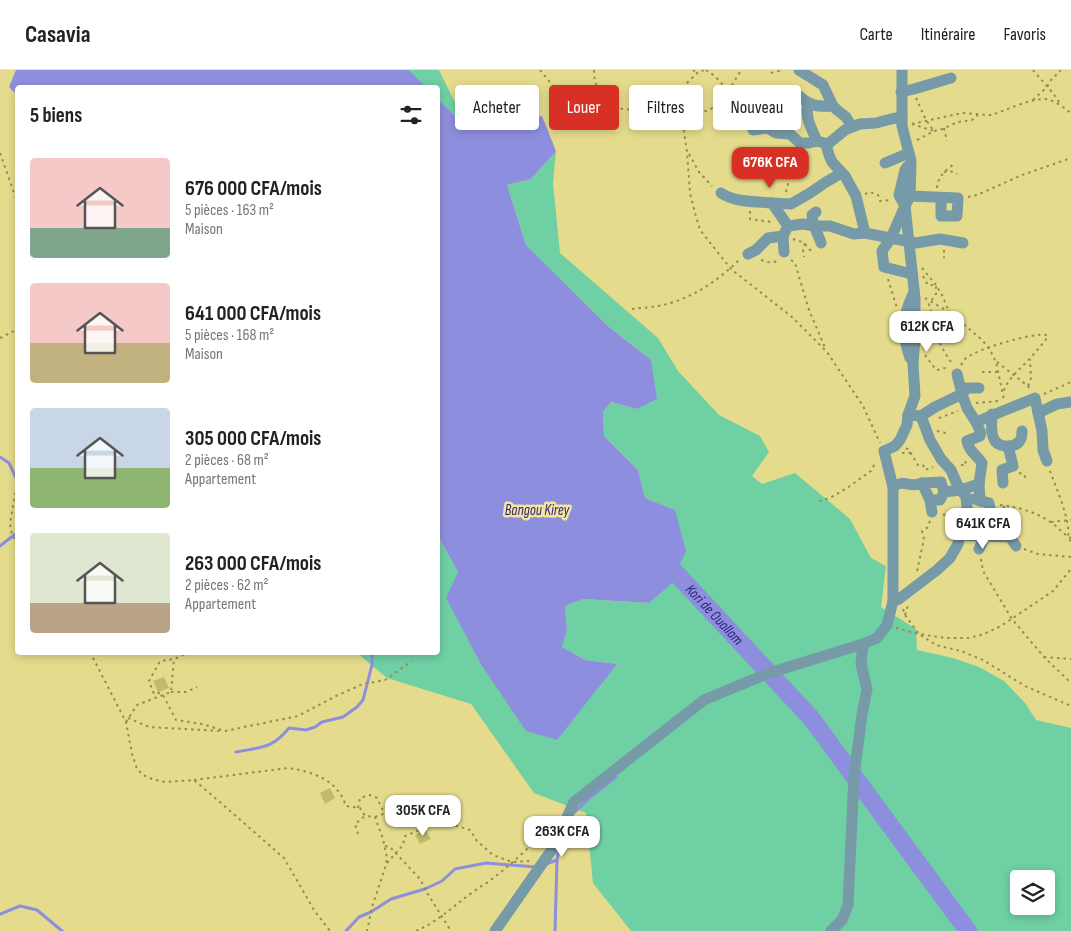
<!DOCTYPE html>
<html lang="fr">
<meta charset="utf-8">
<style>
body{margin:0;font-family:"Sofia Sans Condensed",sans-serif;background:#f2f2f2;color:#222;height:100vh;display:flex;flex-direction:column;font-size:19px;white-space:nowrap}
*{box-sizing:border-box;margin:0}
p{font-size:16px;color:#767676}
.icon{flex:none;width:28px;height:28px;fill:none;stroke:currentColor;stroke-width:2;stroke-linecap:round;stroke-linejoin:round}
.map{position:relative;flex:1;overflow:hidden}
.details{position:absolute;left:15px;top:15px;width:425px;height:570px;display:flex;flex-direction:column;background:#fff;border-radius:5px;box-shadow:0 2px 8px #0003}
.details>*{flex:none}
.banner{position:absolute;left:455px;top:15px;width:475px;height:45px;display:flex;gap:10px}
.tools{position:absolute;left:1010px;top:800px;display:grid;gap:10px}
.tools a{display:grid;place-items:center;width:45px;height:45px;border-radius:5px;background:#fff;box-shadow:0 2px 8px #0003;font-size:25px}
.price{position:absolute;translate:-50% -42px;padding:0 11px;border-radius:10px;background:#fff;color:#222;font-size:16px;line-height:32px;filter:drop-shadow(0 1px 2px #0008)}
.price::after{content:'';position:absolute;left:50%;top:30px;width:15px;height:11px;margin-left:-8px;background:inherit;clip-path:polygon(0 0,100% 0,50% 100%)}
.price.on{background:#d93025;color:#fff}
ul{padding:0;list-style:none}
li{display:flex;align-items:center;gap:15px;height:125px;padding:0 15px}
li span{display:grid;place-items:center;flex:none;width:140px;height:100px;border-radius:5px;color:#555}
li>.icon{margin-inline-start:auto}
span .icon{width:60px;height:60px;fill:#fffc;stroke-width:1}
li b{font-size:21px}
h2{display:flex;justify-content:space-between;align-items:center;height:60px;padding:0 15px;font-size:21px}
.tag{padding:0 18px;border-radius:5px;background:#fff;box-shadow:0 2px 8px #0003;font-size:18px;line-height:45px}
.tag.on{background:#d93025;color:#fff}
header{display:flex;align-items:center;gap:30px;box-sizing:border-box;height:70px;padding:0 25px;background:#fff;border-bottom:1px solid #e0e0e0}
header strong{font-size:24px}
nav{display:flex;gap:28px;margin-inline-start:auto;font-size:18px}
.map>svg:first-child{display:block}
.green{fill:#6fd0a4;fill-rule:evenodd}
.water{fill:#8e8ede}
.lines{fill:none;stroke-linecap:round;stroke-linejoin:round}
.stream{stroke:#8e8ede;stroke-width:3}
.river{stroke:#8e8ede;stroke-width:18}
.building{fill:#c3ba6c}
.path{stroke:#938c53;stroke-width:2;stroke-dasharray:2.5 4;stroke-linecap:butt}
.minor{stroke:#769aa8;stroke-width:11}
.labels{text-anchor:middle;stroke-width:5;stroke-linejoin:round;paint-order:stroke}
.water-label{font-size:15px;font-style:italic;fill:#32227e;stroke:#f1e899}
</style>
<header>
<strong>Casavia</strong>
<nav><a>Carte</a><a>Itinéraire</a><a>Favoris</a></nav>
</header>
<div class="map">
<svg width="1071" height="861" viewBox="0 0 1071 861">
<rect width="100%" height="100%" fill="#e4db8c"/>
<g class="green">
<polygon points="409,0 439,0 468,59 438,29 438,18 426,17"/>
<path d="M556,81l-3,32 7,70 98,85 20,33 41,44 41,21 9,16 -17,24 10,8 33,-11 55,46 21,39 15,8 -5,41 35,22 1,21 36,8 26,9 25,14 21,22 11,17 35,8v203h-440l-38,-48 -7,-70 -52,-20 -63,-89 -84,-26 -30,-25 81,-1v-116l20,36 24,94 134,-2 -31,-4 -24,-13 6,-18 -2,-23 18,-7 66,4 26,-93 -30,-12 -7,-28 -34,-34 -1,-24 8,-10 26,7 14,-49 -42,-33 -83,-82 -19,-60 24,-6zM1019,809h27v27h-27z"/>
</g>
<g class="water">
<polygon points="16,0 409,0 426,17 18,18 17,25 9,17"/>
<polygon points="438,29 468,59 508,53 542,46 556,81 531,109 507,115 526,175 609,257 651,290 657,329 637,339 611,332 603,342 604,366 638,400 645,428 675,440 686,481 671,514 649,533 583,529 565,536 567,559 562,577 585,590 617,594 557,670 526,661 482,596 446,528 458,502 438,466"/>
</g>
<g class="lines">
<g class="stream">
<polyline points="0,387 9,393 18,412"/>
<polyline points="0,476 18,462"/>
<path d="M236,682c25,-5 36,-3 53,-24l17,2 9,-3 7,-5 21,-5 14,-10 6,-7 9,-35v-13"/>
<polyline points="575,742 589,728 616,707"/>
<polyline points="546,794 557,790"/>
<polyline points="0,844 20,836 37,840 62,861"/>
<polyline points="346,861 359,847 371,842 391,829 425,819 442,811 455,799 486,793 536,797"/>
<polyline points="555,861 557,790 559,777"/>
</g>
<path class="river" id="s1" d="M660,486l151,162 157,213"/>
</g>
<g class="building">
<polygon points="164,607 169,618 158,622 153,611"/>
<polygon points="330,718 335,728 325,734 320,723"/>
<polygon points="425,759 431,769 420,774 415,765"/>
</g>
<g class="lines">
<g class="path">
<polyline points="540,0 557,21 575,39"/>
<path d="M594,0c0,15 6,27 15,38"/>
<polyline points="693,0 697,3"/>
<polyline points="704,0 697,3 682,18 679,28 687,82 690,123 695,143 700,160 731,199 792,247 827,282 863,336 880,373"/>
<path d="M706,0c16,10 21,20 28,37 3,6 5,12 10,16"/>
<polyline points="1033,0 1053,23 1061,35"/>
<polyline points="771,3 783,0"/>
<polyline points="916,28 926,50 934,61"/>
<polyline points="1033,30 1047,17 1051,10 1061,0"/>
<polyline points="562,39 609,38 626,39 656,44 681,44 706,41 715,37 728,22 741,0"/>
<path d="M912,54l50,-11 25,2h5c14,-5 40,-17 54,-16 10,2 18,9 25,14"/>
<polyline points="912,54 934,61"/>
<polyline points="944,58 947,71"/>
<polyline points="917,70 934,61 940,60 958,52 972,50 978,45"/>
<polyline points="0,83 18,134"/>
<polyline points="689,84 699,102 712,116"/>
<polyline points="944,102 950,101 957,104"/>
<path d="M937,118c1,-12 9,-18 17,-24"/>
<polyline points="786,122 791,102 791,93 797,82"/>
<polyline points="865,124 870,122 878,125 880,131 890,130"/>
<polyline points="968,127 977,125 1022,105 1071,88"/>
<polyline points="750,141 750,149 772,152"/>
<polyline points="793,169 805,173 803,180 804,187"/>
<polyline points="805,174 810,180 815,181"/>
<polyline points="944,180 944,188"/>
<path d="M761,190c6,2 12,4 17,0"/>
<polyline points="791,190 795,193 809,240 826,280"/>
<polyline points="922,198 936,215 942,225 949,242 981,269 989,278 996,292 1004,330"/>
<polyline points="923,206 928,215 936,215 936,224 929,234 939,271"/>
<polyline points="888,209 897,238"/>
<polyline points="925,228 949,242"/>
<path d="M632,239c10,-1 21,-2 31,-4 30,-7 56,-25 77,-46"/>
<polyline points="925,261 939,271 945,283 953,295"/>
<polyline points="0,268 18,259"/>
<path d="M925,285l11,15c5,0 8,-3 13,-2"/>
<polyline points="997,292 1028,316 1030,319"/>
<path d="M961,295c2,-3 3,-5 5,-7 12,-9 67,-26 81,-23v3c-5,6 -10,13 -16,19 -10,12 -23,20 -28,36"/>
<polyline points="982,302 999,302"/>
<polyline points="1028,316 1031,308 1030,289"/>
<polyline points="1044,324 1071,312"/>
<polyline points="976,333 999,331"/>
<polyline points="939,348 958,341"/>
<polyline points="937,361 946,363"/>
<polyline points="906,378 909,380 918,395 923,395 925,400 933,397"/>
<polyline points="902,383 911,383"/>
<polyline points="961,395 966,395 965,390"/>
<path d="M1050,401c6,16 21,51 18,66l3,5"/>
<polyline points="1019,403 1024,404 1026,410"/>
<polyline points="18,418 16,418 10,454 12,465 18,474"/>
<polyline points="819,431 830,428 847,418 871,401 874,395 877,393"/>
<path d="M1000,435c19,2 36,7 52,18 7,5 12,12 19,15"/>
<path d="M1003,436c6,6 9,14 11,22"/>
<polyline points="943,445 948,443 952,453"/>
<polyline points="1051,452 1071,450"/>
<polyline points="1000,453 1013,452"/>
<polyline points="1024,479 1038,484 1071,487"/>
<polyline points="981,489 983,501 1012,549 1044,587 1071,613"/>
<polyline points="917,501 924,469 922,461 927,458 930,451"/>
<polyline points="903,539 905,545 919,564 945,568 969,568 984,564 1001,556 1053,521 1071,499"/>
<polyline points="905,545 908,535"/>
<polyline points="896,558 919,564 936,575 961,581 983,590 1025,616 1071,636"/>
<polyline points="90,582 126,652 132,684 137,699 143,705 152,709 165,712 194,710 221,733 284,788 314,840 330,861"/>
<polyline points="190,582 174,589 161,591 159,593 149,611 154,624 159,623 163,625 176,650 202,654 225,661 298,646 336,626 363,614 385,610 412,591"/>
<polyline points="1044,587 1071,589"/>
<polyline points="171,622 186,622 197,617"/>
<polyline points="128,648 149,657 221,661"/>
<polyline points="126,652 137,635 171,622 174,589"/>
<path d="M194,710l94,-12c20,3 42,9 53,27 2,3 4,8 5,11l14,2 5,8 10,1 8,22 4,19 -2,10 -13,39 -5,24"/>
<polyline points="358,738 360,728 370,725 377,728 384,743"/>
<polyline points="375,747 407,735"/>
<polyline points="358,764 355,754 365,746"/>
<polyline points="385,776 390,777 420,809 429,826 451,861"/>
<polyline points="387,793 403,775 405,766 429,756 431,750 438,750 470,760 477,771 493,785 512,792 530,791"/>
<path d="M416,861c24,-11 36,-24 57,-39 6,-5 13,-8 19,-13 21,-16 41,-35 59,-54"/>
</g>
<g class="minor">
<polyline points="799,0 823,15 833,36"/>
<polyline points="901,22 914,19 951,8"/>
<path d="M797,24c12,12 20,13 36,12l4,4 9,7 6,10"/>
<path d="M808,33c-3,16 3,24 9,38"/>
<polyline points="902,47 891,49 876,53 860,54 852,57 845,60 828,74 827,78 829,85 832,92 845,106 856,126 865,163 916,173 940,169 963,173"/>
<polyline points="753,60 768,58 776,63 790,64 800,73 809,73 817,71 828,74"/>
<polyline points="885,93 909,83"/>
<polyline points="907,97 905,100 899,125 905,136 891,168 882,181 884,197 912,204"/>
<path d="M721,123c15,10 34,8 51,10l16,23"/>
<polyline points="910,126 958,128 957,146 941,146 941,128"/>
<polyline points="772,133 791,134 810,123 826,112 842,103"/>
<path d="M816,142l-4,3c0,10 6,18 9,28"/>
<polyline points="784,182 783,166 788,156 803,154 814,156 830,156 854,164 865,163"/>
<polyline points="748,184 756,180 768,168 783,166"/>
<path d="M910,288c-9,-25 -8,-41 3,-64"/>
<polyline points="957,304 962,324"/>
<polyline points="962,324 967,318 979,318"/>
<polyline points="1038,343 1057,334 1071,332"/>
<path d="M992,344c0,8 -2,17 2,25 3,8 18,10 25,3 3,-3 3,-7 3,-11"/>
<path d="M921,346l14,-9 27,-13 5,14 9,14 5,11 -1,3 -13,5c2,11 9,13 15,22l-3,21 1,17"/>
<polyline points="976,352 1035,328 1042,361 1043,380 1047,391"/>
<polyline points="1003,413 1002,400 1013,396 1008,376"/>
<path d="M893,417c12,-9 16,2 29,-4"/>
<polyline points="974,429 989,433 992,450 979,479"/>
<polyline points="930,430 922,413 941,412 944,422"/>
<polyline points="932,442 930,430 940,430 944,422 961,420 979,414"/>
<polyline points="960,465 1010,467 1016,476"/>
<polyline points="893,531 899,529 937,500 950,488 958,474 967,437 966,427 957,414 951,400 941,389 930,370 921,346 908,345"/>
<polyline points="495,861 553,778 574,732 704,630 769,603 863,574 877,568 887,555 893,531 893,417 884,381 895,376 900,370 907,355 908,345 915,326 913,294 915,268 915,228 905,136 910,126 911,91 902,56 902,0"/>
<polyline points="831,861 842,850 848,835 854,706 862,645 867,619 861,594 863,574"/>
</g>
</g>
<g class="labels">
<g class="water-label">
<text x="537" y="445">Bangou Kirey</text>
<text dy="5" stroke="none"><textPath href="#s1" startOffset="80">Kori de Ouallam</textPath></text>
</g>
</g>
</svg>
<div class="tools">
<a><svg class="icon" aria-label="layers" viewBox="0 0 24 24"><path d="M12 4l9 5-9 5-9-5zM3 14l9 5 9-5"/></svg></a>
</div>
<b class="price on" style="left:770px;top:119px">676K CFA</b>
<b class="price" style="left:927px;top:283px">612K CFA</b>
<b class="price" style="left:983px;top:480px">641K CFA</b>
<b class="price" style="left:423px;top:767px">305K CFA</b>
<b class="price" style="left:562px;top:788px">263K CFA</b>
<div class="banner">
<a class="tag">Acheter</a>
<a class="tag on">Louer</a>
<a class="tag">Filtres</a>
<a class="tag">Nouveau</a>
</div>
<section class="details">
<h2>5 biens<svg class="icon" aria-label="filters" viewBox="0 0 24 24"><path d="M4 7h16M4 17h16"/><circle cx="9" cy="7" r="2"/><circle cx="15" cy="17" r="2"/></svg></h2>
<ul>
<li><span style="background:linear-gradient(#f6c9c9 70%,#7fa58c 0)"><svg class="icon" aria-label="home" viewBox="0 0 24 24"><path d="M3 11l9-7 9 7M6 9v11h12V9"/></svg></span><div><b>676 000 CFA/mois</b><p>5 pièces · 163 m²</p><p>Maison</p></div></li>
<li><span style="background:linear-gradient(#f6c9c9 60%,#c2b280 0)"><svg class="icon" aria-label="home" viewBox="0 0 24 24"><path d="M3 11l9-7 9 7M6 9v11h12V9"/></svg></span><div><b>641 000 CFA/mois</b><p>5 pièces · 168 m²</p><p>Maison</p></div></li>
<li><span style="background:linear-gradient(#c9d6e8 60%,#8fb573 0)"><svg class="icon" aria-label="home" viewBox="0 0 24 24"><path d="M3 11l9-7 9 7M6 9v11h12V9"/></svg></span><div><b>305 000 CFA/mois</b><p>2 pièces · 68 m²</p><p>Appartement</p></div></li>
<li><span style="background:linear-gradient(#dfe7d0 70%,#b9a48a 0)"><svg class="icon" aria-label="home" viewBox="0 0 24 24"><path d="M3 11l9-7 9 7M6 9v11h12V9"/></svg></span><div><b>263 000 CFA/mois</b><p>2 pièces · 62 m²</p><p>Appartement</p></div></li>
</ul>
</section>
</div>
